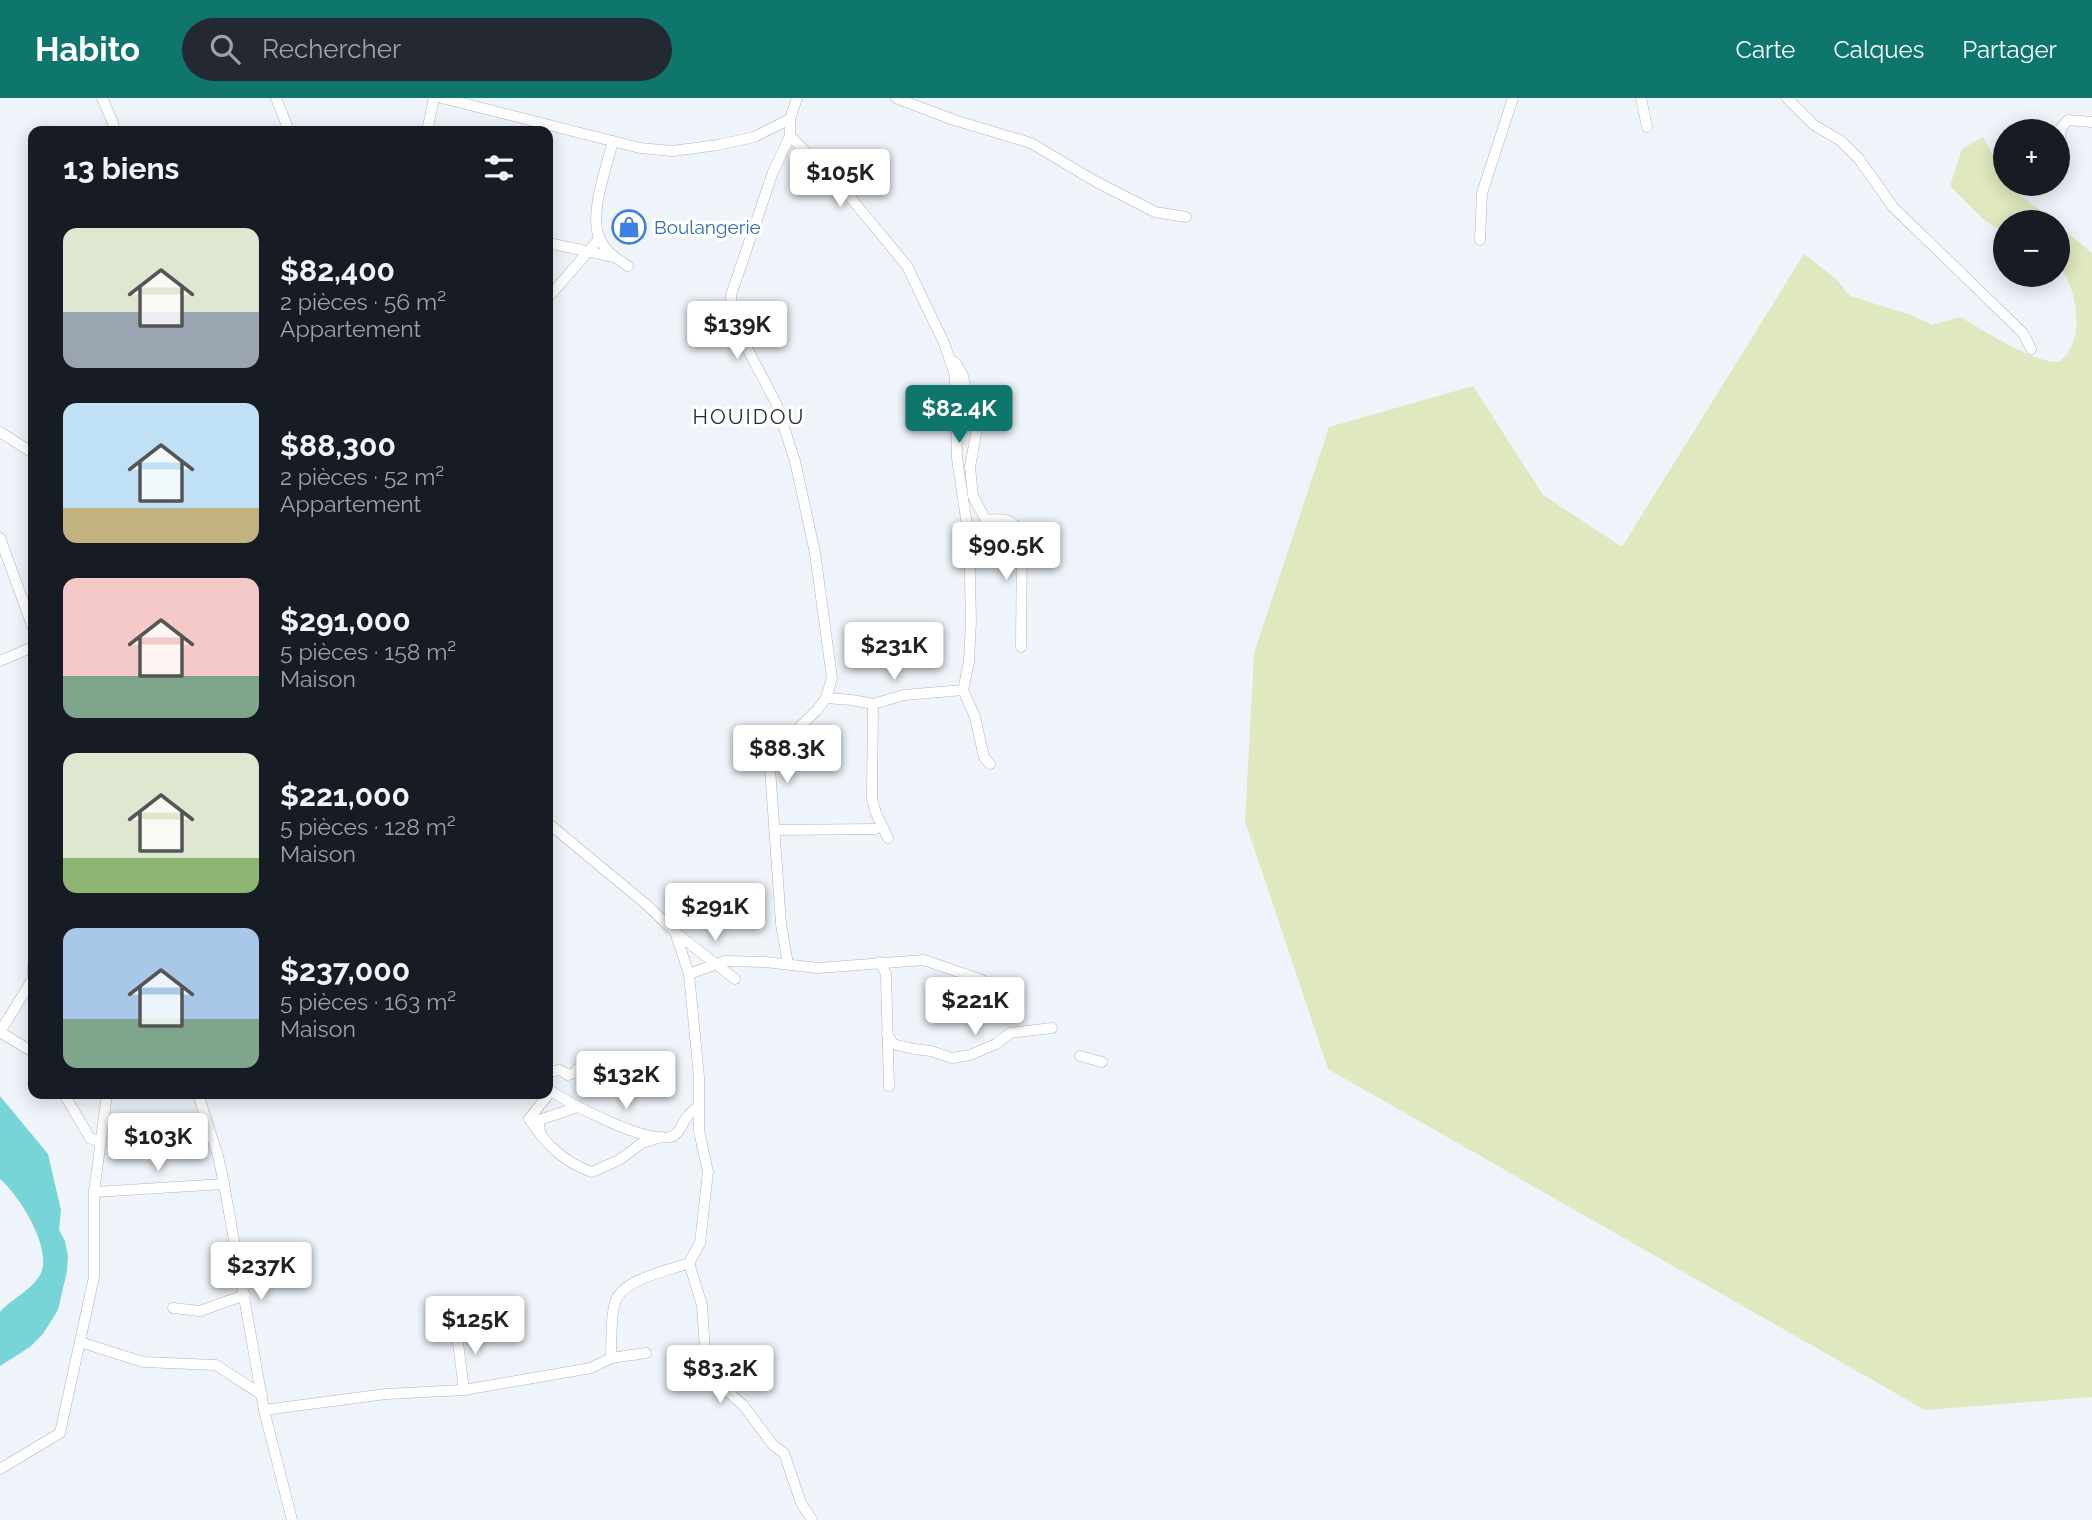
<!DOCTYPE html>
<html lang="fr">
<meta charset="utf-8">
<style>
body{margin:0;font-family:Raleway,sans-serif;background:#242831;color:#f1f3f6;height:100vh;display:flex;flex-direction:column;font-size:26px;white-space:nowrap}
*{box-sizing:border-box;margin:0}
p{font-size:23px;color:#9ea1a6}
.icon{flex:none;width:38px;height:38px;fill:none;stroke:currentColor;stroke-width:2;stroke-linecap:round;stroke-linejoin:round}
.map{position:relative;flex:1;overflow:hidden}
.details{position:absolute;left:28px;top:28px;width:525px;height:973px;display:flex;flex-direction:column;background:#171b24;border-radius:14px;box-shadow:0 4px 18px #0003}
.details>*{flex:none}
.tools{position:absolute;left:1993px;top:21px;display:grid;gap:14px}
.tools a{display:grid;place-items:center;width:77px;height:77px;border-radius:50%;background:#171b24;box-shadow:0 4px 18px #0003;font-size:35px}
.price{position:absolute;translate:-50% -60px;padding:0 16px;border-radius:7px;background:#fff;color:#222;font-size:23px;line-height:46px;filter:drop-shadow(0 2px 4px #0008)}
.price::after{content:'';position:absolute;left:50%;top:42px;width:21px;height:16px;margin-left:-10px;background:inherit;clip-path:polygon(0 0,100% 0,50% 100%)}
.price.selected{background:#0f766e;color:#fff}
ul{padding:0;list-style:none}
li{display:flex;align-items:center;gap:21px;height:175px;padding:0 35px}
li span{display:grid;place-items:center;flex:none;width:196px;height:140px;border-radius:14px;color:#555}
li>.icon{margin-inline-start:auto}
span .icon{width:84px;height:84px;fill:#fffc;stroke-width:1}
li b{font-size:30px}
h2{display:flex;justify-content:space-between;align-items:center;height:84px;padding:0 35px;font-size:30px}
header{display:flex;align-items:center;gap:42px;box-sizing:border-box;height:98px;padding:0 35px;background:#0f766e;color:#fff}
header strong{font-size:33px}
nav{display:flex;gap:38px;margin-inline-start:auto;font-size:24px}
.search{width:490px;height:63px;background:#242831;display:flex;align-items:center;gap:18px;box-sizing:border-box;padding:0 24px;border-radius:38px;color:#9ea1a6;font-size:26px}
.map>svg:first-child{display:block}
.green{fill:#e0e8bf}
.water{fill:#77d5d8}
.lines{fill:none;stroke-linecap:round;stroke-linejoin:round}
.street-casing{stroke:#b0b5ba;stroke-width:11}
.street{stroke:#fff;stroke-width:10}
.labels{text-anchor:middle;stroke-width:7;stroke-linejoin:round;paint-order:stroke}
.shop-label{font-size:19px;fill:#366cbe;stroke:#fff;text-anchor:start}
.neighbourhood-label{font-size:21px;letter-spacing:2px;fill:#292d31;stroke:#fff}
</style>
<header>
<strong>Habito</strong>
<div class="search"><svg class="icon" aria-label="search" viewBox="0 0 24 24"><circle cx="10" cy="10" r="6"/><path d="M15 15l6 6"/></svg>Rechercher</div>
<nav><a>Carte</a><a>Calques</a><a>Partager</a></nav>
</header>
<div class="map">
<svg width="2092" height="1422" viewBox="0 0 2092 1422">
<rect width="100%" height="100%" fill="#eef4f9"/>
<g class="green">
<polygon points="1983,39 2005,78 2006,86 2012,86 2018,95 2054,124 2006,124 2005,135 1984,122 1950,88 1962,51"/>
<path d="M2058,127l34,28v1144l-167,13 -597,-341 -83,-248 9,-168 75,-226 144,-41 70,109 79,52 182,-293 32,25 14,17 61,19 21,10 28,-8c25,14 73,46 99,45 4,-4 9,-8 11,-13 13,-22 5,-66 -12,-84z"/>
</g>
<path class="water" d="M0,998l48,58 13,56 -2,20 6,11 3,15 -1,15 -9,39 -15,24 -13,13 -30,19v-54c11,-13 32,-22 40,-37 14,-25 -21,-80 -40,-96z"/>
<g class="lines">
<defs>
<g id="street">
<polyline points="102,0 113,25 113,33"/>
<polyline points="276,0 289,33"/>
<polyline points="442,0 640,50 672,53 718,47 754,39 790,21"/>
<polyline points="896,0 954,22 1031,45 1093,82 1155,114 1186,119"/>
<polyline points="1641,0 1647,29"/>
<polyline points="1787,0 1814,27 1841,43 1859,61 1893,109 2023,235 2031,251"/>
<polyline points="427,33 434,0"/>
<polyline points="790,38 845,93 907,168 944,245 955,277 957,360 969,441 971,522 969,564 963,592 975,619 984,659 990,666"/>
<polyline points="2060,41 2061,30 2068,22 2092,24"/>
<path d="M613,43c-6,25 -25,75 -13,98 6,13 17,20 28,27"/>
<polyline points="1480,142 1482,95 1513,0"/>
<polyline points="548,145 614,159"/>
<polyline points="548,200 599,141"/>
<polyline points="955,264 963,278 976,336 970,369 973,398 991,432"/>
<polyline points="0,334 33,355"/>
<path d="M985,422c17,-2 26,-2 37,13l-1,114"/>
<polyline points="0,440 33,530"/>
<polyline points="0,563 33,549"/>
<polyline points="826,600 852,602 873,606 904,597 963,592"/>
<polyline points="873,606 872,701 876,715 888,740"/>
<path d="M548,725l99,82 28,27 14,42 10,103v54l9,41 -8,71 -11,20c-21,8 -68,16 -74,40 -5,17 -3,37 -4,55"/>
<polyline points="775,732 876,731"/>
<polyline points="675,834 735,881"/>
<polyline points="880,864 886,876 889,988"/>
<polyline points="788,866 781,826 770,670 782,646 817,612 826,600 832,580 815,455 795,363 776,305 732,222 731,197 773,74 790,38 790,21 797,0"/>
<polyline points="689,876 725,863 765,864 818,870 924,862 982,882 996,890"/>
<polyline points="0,934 29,887 33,881 33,867"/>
<polyline points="0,934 33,954"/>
<polyline points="887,936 893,946 914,951 931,953 952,960 970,957 996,946 1010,935 1052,930"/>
<polyline points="1080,958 1102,964"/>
<polyline points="548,974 560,972 568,977 575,975 577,971"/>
<path d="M548,991c22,15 96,54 122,48 10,-2 11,-13 17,-20 3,-4 8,-8 12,-11"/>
<path d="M551,993l-22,28c17,25 34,43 63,53l27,-12 23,-17 19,-6"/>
<polyline points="64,996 90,1040 100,1044"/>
<polyline points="198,996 218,1058 224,1086 264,1312 292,1422"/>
<polyline points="540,1035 539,1022 578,1009"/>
<polyline points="94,1094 224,1086"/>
<polyline points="689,1165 702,1207 705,1253 711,1279 743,1307 773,1347 784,1355 801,1405 812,1422"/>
<polyline points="173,1210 200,1213 245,1197"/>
<polyline points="456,1229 464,1292"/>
<polyline points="80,1244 143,1264 216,1267 262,1297"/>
<polyline points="264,1312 386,1296 464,1292 591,1270 611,1260 646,1255"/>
<polyline points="0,1371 60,1335 94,1179 94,1094 107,996"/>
</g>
</defs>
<use href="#street" class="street-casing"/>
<use href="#street" class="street"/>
</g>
<defs>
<symbol id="shop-ring" viewBox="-11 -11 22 22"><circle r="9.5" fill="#fff" stroke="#3f7fe0" stroke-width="1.5"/><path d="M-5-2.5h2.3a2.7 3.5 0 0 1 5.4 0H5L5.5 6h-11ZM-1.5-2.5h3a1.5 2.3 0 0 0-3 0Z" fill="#3f7fe0"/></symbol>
</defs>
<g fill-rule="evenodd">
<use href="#shop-ring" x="610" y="110" width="38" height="38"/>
</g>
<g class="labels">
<g class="shop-label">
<text x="654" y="136">Boulangerie</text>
</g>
<g class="neighbourhood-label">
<text x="749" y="326">HOUIDOU</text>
</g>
</g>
</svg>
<div class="tools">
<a>+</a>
<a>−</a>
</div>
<b class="price" style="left:840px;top:111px">$105K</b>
<b class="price" style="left:737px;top:263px">$139K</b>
<b class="price selected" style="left:959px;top:347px">$82.4K</b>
<b class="price" style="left:1006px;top:484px">$90.5K</b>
<b class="price" style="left:894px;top:584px">$231K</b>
<b class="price" style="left:787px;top:687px">$88.3K</b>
<b class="price" style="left:715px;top:845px">$291K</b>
<b class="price" style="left:975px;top:939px">$221K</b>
<b class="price" style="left:626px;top:1013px">$132K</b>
<b class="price" style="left:158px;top:1075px">$103K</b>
<b class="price" style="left:261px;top:1204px">$237K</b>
<b class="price" style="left:475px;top:1258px">$125K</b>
<b class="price" style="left:720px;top:1307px">$83.2K</b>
<section class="details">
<h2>13 biens<svg class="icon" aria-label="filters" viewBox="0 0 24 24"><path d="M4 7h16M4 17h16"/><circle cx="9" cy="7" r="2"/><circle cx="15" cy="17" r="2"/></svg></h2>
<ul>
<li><span style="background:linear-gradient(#dfe7d0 60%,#9aa5b1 0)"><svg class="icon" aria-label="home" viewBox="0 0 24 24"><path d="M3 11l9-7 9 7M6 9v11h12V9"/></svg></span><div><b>$82,400</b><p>2 pièces · 56 m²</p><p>Appartement</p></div></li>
<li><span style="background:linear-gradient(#bfe0f5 75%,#c2b280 0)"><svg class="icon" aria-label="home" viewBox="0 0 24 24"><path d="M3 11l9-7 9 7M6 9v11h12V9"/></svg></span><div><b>$88,300</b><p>2 pièces · 52 m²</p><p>Appartement</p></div></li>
<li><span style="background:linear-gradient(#f6c9c9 70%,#7fa58c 0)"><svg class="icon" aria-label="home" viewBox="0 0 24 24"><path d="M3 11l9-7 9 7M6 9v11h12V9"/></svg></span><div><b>$291,000</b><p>5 pièces · 158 m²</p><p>Maison</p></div></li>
<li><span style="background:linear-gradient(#dfe7d0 75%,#8fb573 0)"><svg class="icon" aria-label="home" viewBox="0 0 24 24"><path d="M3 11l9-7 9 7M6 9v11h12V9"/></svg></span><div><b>$221,000</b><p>5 pièces · 128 m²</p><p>Maison</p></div></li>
<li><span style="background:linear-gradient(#a9c7e8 65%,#7fa58c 0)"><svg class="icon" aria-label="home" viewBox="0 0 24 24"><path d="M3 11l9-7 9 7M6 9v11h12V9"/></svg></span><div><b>$237,000</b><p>5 pièces · 163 m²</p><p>Maison</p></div></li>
</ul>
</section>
</div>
